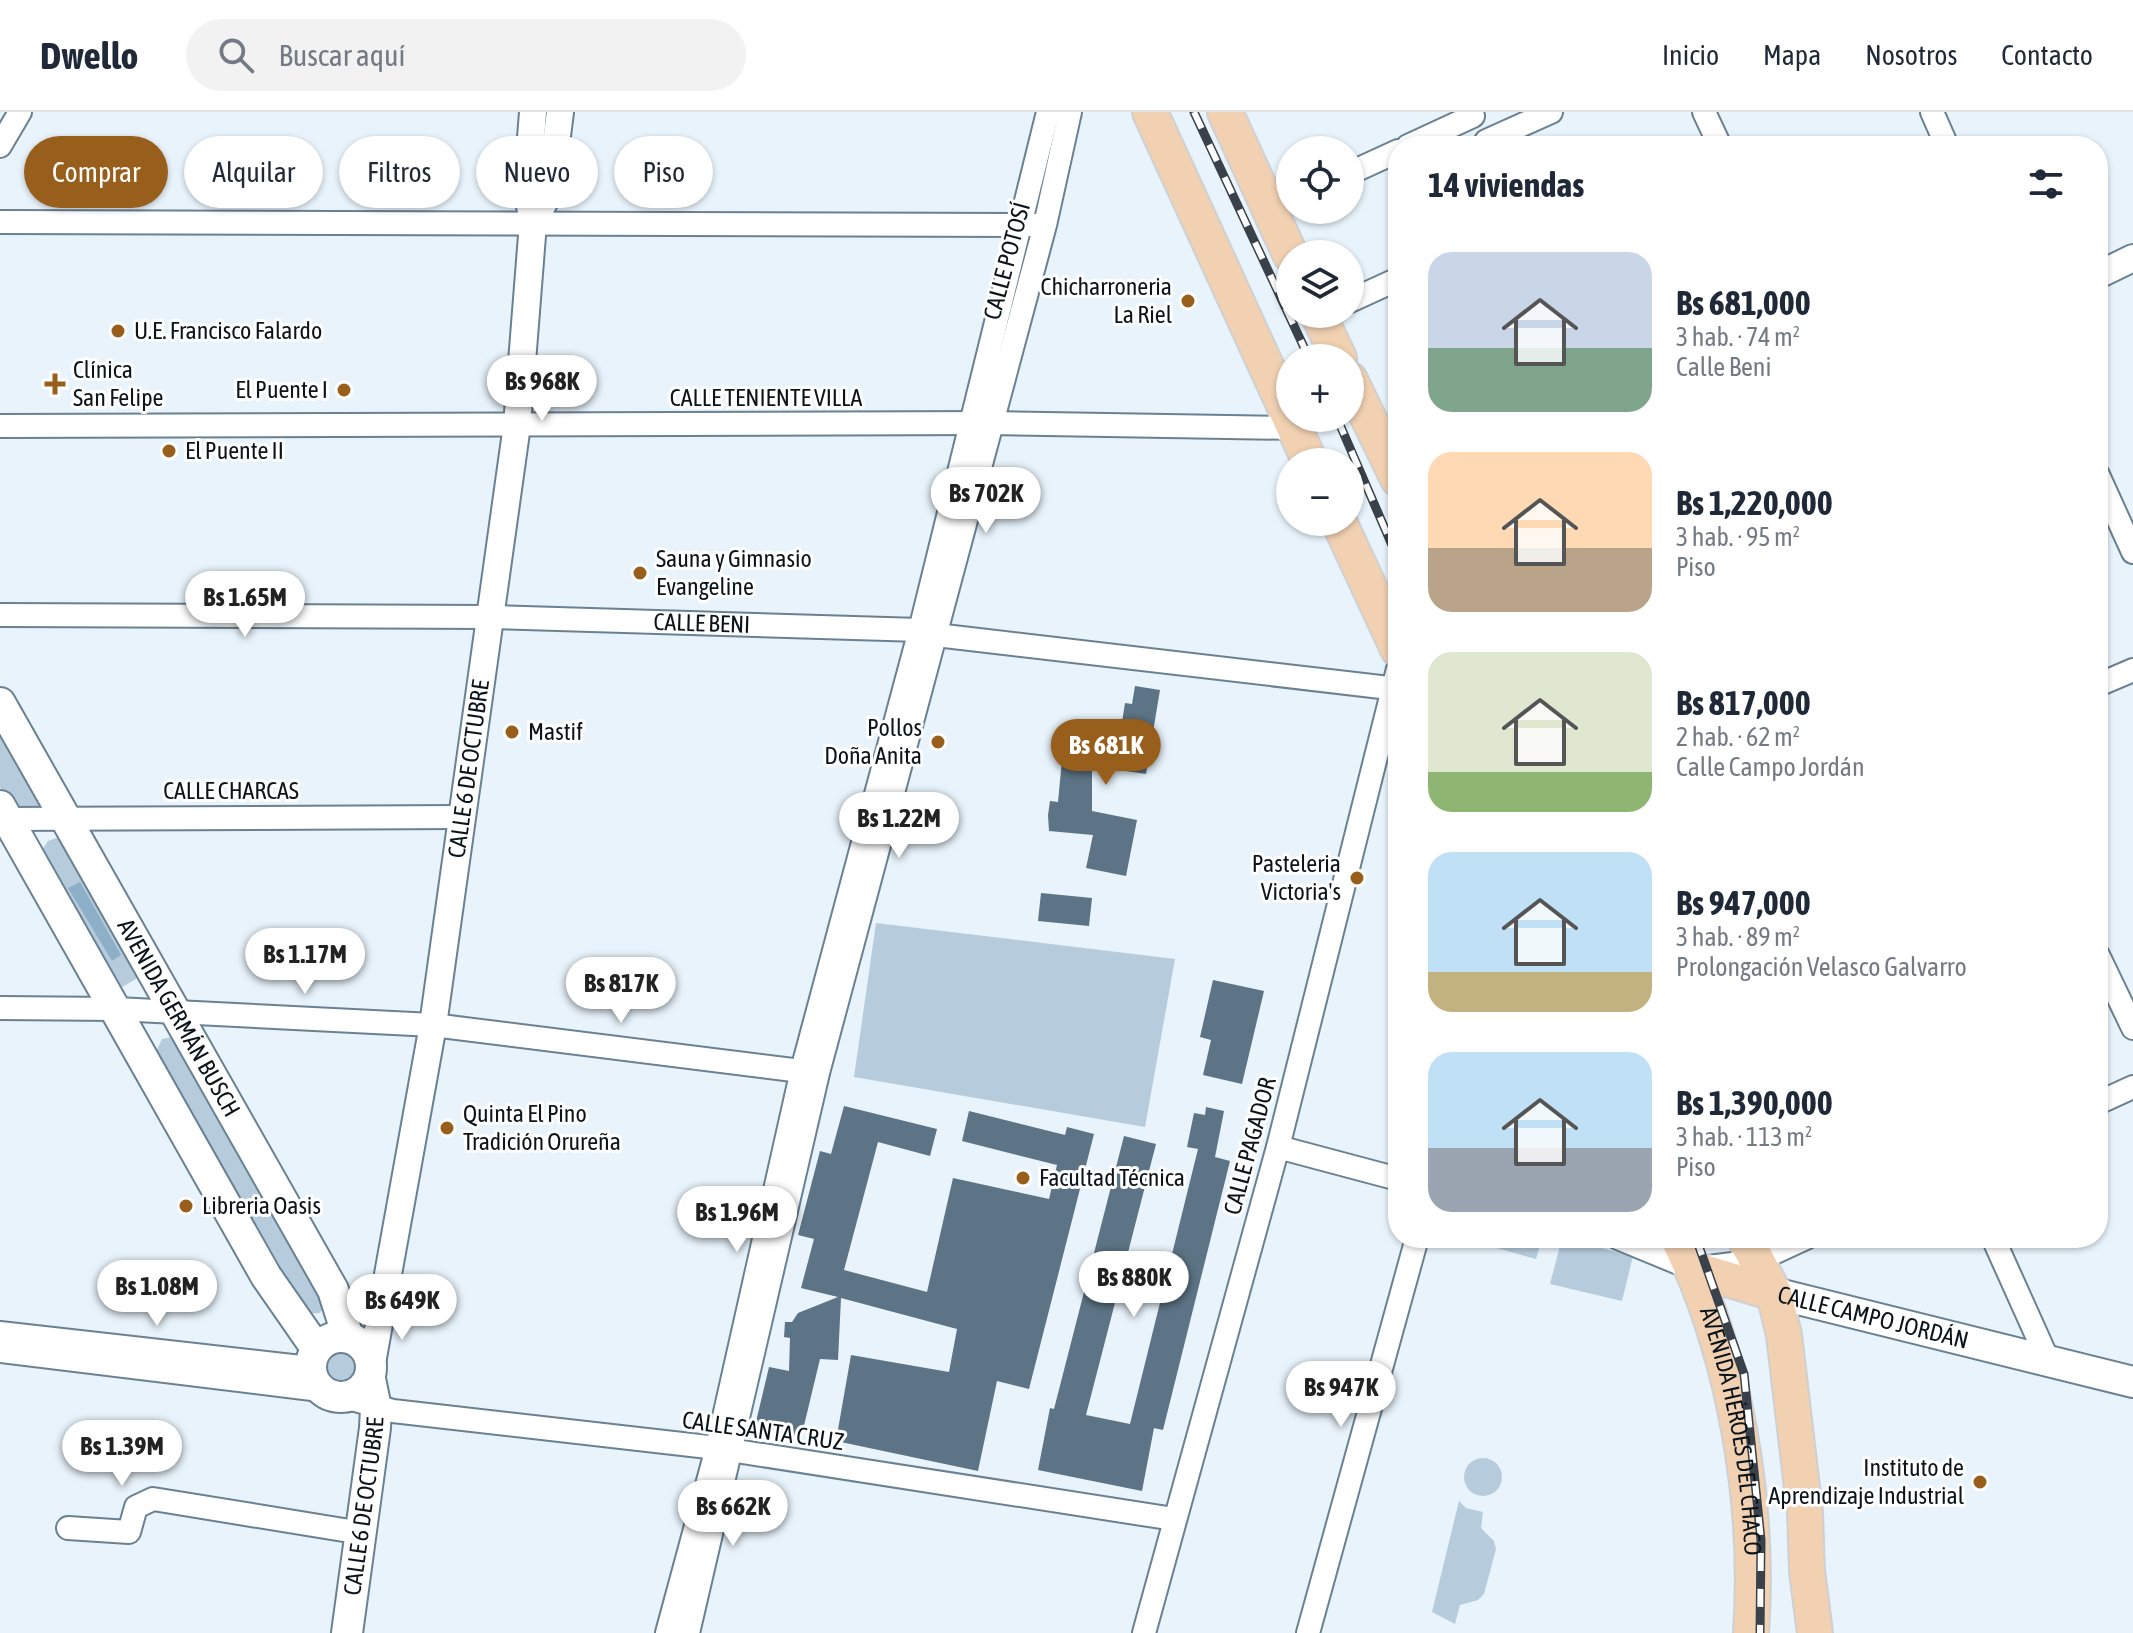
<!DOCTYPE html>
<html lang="es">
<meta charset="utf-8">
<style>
body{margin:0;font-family:"Asap Condensed",sans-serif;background:#f2f2f3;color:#1f2937;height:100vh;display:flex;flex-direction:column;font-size:30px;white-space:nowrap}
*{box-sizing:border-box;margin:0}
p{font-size:26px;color:#747a83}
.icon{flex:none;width:44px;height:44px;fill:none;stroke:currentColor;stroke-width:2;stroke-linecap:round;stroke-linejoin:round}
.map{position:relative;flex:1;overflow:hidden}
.details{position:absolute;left:1388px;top:24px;width:720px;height:1112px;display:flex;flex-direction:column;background:#fff;border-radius:32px;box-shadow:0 2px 6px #0004}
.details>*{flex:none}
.top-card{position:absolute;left:24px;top:24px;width:760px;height:72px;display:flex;gap:16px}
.buttons{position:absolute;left:1276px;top:24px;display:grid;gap:16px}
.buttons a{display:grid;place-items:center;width:88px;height:88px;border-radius:50%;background:#fff;box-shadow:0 2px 6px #0004;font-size:40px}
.price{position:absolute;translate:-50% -68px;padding:0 18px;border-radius:28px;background:#fff;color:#222;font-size:26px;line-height:52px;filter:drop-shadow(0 2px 4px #0008)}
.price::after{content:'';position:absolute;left:50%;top:48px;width:24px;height:18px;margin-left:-12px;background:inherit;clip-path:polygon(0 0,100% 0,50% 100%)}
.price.on{background:#985f1c;color:#fff}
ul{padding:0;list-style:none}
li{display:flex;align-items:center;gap:24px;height:200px;padding:0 40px}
li span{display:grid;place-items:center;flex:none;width:224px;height:160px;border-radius:24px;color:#555}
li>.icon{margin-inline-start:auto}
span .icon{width:96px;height:96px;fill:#fffc;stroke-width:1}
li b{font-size:34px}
h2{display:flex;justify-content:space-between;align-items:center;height:96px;padding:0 40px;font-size:34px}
.chip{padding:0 28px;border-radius:36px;background:#fff;box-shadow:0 2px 6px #0004;font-size:28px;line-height:72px}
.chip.on{background:#985f1c;color:#fff}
header{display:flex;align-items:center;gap:48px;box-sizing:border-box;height:112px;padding:0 40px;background:#fff;border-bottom:2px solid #e0e1e3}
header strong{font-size:38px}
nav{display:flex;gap:44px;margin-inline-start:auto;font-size:28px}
.search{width:560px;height:72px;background:#f2f2f3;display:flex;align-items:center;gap:20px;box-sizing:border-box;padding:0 28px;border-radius:44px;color:#747a83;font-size:30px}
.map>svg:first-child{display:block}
.green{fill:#b6ccdd}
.water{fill:#8dafc7}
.building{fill:#5c7485}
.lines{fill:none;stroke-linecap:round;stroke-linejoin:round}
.minor-casing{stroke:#698192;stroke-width:26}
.tertiary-casing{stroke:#698192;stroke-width:30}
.secondary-casing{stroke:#698192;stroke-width:34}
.primary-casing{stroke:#ced0d1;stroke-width:38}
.minor{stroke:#fff;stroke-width:22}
.tertiary{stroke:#fff;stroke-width:26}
.secondary{stroke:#fff;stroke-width:30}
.primary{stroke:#f2d1b2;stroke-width:34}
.rail-casing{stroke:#39424a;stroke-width:9}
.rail{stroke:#fff;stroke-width:6;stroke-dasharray:18;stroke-linecap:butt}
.poi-dot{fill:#985f1c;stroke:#fff;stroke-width:3}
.labels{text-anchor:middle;stroke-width:6;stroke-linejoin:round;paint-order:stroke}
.street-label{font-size:24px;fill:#0b141b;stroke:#fff}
.poi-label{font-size:24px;fill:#0b141b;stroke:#fff;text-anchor:start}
</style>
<header>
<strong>Dwello</strong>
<div class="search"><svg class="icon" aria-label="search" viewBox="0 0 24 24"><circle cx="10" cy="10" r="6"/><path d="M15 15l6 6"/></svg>Buscar aquí</div>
<nav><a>Inicio</a><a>Mapa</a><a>Nosotros</a><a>Contacto</a></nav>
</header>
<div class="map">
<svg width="2133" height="1521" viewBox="0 0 2133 1521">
<rect width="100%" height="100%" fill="#e8f3fb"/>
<g class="green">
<polygon points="0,611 49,699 14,700 0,675"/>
<polygon points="56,726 64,727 143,863 122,875 40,741 48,729"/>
<polygon points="876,811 1175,847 1145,1015 854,965"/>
<polygon points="173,925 327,1188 320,1201 304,1202 155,942 162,927"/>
<polygon points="1461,1126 1542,1126 1536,1147"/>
<polygon points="1562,1126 1633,1144 1622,1189 1550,1172"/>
<circle cx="337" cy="1249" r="21"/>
<circle cx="1483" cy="1365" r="19"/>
<polygon points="1459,1389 1466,1396 1483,1400 1481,1416 1494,1429 1496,1437 1484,1482 1478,1488 1460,1493 1455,1512 1432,1500"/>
</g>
<polygon class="water" points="80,770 121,843 112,849 68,776"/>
<g class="building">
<polygon points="1135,574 1160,578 1146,662 1092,654 1092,699 1137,708 1126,764 1086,756 1093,723 1049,719 1048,703 1050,689 1058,690 1063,637 1117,642 1125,591 1132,592"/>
<polygon points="1041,781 1092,786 1089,814 1038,809"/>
<polygon points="1213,868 1264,879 1242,972 1203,963 1211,928 1200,925"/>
<polygon points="844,994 937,1017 930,1044 878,1030 844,1158 927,1180 953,1066 1049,1087 1057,1053 962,1029 969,999 1065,1023 1067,1015 1094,1022 1029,1277 997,1269 978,1359 836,1329 851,1243 949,1260 957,1217 841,1186 838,1248 820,1247 801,1326 755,1314 769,1255 789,1259 790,1226 784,1225 785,1210 792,1210 798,1201 838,1185 801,1176 814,1127 798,1123 820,1039 831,1042"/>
<polygon points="1206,995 1224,999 1215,1045 1230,1049 1163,1318 1154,1316 1142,1379 1038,1358 1050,1296 1054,1297 1124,1024 1156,1032 1086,1303 1130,1312 1198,1037 1187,1035 1194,1001 1205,1003"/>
</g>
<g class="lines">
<defs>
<g id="minor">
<polyline points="1704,0 1720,34"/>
<polyline points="1932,0 1947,34"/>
<polyline points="1486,29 1551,0"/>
<polyline points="0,34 20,0"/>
<polyline points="1408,34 1473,4"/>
<polyline points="1350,61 1398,39"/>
<polyline points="0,110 1036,113"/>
<polyline points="1350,189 1398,167"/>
<polyline points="0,314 990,311 1293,316"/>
<polyline points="2098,363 2133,440"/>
<path id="s1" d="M0,503l490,2 430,13 16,5 462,54"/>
<polyline points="2098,573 2133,558"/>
<polyline points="0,707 462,705"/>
<polyline points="2098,843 2133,916"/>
<polyline points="0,896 116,897 433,913 817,961"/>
<polyline points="2098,991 2133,975"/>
<polyline points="1278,1035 1398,1067"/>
<polyline points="1618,1126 1693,1157 1756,1149 1806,1126"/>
<polyline points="1993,1126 2047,1246"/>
<polyline points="0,1221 310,1256"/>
<polyline points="0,1239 320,1278"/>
<polyline points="345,1285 393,1299 717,1336 1174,1407"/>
<polyline points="68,1416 129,1420 136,1395 153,1387 362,1421"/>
<polyline points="667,1521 717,1336 802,958 920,518 1048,0"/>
<polyline points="688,1521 818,961 1045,113 1070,0"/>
<polyline points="1144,1521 1278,1035 1398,557"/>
<polyline points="1308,1521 1417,1126"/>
</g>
<g id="tertiary">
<polyline points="533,111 550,79 560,0"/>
<polyline points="2098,163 2133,146"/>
<path id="s2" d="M372,1251l61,-338 84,-600 16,-202 -6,-34 6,-77"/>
</g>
<g id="secondary">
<path id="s3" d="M0,591l333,587 15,47"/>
<polyline points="0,694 266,1164 316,1236"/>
<path id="s4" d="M1774,1181l359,89"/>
<circle cx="341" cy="1255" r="30"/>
<path id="s5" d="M347,1521l28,-205 1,-20 -6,-29"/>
</g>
<g id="primary">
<polyline points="1150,0 1310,350"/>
<polyline points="1225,0 1290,142"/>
<polyline points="1318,202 1339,246"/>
<polyline points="1350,268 1398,367"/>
<polyline points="1339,410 1398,537"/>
<path id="s6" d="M1678,1126c57,118 82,264 73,395"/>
<polyline points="1745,1126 1774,1181 1784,1223 1805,1401 1807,1459 1815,1521"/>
<polyline points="1693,1157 1774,1181"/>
</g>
</defs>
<use href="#minor" class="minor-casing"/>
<use href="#tertiary" class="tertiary-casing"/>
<use href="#secondary" class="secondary-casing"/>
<use href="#primary" class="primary-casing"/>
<use href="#minor" class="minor"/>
<use href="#tertiary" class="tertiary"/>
<use href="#secondary" class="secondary"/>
<use href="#primary" class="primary"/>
<defs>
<g id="rail">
<polyline points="1194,0 1309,246"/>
<polyline points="1337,306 1398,447"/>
<polyline points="1696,1126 1744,1262 1761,1428 1760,1521"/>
</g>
</defs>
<use href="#rail" class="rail-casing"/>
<use href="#rail" class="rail"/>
</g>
<g class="poi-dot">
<circle cx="1188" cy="189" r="8"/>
<circle cx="118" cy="219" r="8"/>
<path d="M51 260h8v8h8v8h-8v8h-8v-8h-8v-8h8z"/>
<circle cx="344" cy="278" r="8"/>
<circle cx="169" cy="339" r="8"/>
<circle cx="640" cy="461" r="8"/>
<circle cx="512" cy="620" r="8"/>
<circle cx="938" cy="630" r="8"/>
<circle cx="1357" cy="766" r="8"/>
<circle cx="447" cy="1016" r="8"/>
<circle cx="1023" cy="1066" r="8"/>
<circle cx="186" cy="1094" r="8"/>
<circle cx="1980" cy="1370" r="8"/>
</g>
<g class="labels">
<g class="street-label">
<text transform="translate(1007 149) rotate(-75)" y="8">CALLE POTOSÍ</text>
<text x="766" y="294">CALLE TENIENTE VILLA</text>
<text dy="8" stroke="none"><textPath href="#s1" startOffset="702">CALLE BENI</textPath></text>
<text dy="8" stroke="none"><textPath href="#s2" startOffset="602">CALLE 6 DE OCTUBRE</textPath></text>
<text x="231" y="687">CALLE CHARCAS</text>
<text dy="8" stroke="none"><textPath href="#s3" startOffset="362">AVENIDA GERMÁN BUSCH</textPath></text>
<text transform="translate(1250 1034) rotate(-75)" y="8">CALLE PAGADOR</text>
<text dy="8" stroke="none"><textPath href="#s4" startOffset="102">CALLE CAMPO JORDÁN</textPath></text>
<text transform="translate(763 1319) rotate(8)" y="8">CALLE SANTA CRUZ</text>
<text dy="8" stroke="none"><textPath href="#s6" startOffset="202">AVENIDA HÉROES DEL CHACO</textPath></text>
<text dy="8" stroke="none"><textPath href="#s5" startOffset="128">CALLE 6 DE OCTUBRE</textPath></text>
</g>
<g class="poi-label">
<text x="1172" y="183" text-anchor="end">Chicharroneria<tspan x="1172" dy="28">La Riel</tspan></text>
<text x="134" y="227">U.E. Francisco Falardo</text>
<text x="73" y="266">Clínica<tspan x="73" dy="28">San Felipe</tspan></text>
<text x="328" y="286" text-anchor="end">El Puente I</text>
<text x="185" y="347">El Puente II</text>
<text x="656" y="455">Sauna y Gimnasio<tspan x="656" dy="28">Evangeline</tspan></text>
<text x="922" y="624" text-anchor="end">Pollos<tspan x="922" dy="28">Doña Anita</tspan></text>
<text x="528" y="628">Mastif</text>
<text x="1341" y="760" text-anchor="end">Pasteleria<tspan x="1341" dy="28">Victoria's</tspan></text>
<text x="463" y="1010">Quinta El Pino<tspan x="463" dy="28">Tradición Orureña</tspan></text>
<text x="1039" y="1074">Facultad Técnica</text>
<text x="202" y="1102">Libreria Oasis</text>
<text x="1964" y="1364" text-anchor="end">Instituto de<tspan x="1964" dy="28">Aprendizaje Industrial</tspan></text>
</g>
</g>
</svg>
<div class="buttons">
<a><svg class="icon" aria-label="locate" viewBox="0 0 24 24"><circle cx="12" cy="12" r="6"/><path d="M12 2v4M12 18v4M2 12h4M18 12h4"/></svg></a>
<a><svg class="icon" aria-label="layers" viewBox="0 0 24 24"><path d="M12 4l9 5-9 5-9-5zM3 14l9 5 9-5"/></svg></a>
<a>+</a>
<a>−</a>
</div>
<b class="price" style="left:542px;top:311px">Bs 968K</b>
<b class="price" style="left:986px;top:423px">Bs 702K</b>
<b class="price" style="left:245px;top:527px">Bs 1.65M</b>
<b class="price on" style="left:1106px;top:675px">Bs 681K</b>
<b class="price" style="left:899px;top:748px">Bs 1.22M</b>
<b class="price" style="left:305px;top:884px">Bs 1.17M</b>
<b class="price" style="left:621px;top:913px">Bs 817K</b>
<b class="price" style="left:737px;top:1142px">Bs 1.96M</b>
<b class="price" style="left:1134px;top:1207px">Bs 880K</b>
<b class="price" style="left:157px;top:1216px">Bs 1.08M</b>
<b class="price" style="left:402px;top:1230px">Bs 649K</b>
<b class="price" style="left:1341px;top:1317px">Bs 947K</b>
<b class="price" style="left:122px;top:1376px">Bs 1.39M</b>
<b class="price" style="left:733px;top:1436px">Bs 662K</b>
<div class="top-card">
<a class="chip on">Comprar</a>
<a class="chip">Alquilar</a>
<a class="chip">Filtros</a>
<a class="chip">Nuevo</a>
<a class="chip">Piso</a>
</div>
<section class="details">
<h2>14 viviendas<svg class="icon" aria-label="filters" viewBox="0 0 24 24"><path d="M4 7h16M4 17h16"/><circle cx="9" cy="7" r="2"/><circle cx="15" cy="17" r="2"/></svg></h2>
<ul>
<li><span style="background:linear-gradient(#c9d6e8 60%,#7fa58c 0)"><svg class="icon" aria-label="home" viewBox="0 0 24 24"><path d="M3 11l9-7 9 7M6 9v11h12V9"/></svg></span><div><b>Bs 681,000</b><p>3 hab. · 74 m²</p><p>Calle Beni</p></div></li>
<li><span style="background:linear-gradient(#ffd9b3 60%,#b9a48a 0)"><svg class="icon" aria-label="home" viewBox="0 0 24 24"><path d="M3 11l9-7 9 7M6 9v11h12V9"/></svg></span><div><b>Bs 1,220,000</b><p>3 hab. · 95 m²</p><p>Piso</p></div></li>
<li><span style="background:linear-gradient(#dfe7d0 75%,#8fb573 0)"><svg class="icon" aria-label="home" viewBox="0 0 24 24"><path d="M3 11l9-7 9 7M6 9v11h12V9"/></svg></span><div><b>Bs 817,000</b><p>2 hab. · 62 m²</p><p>Calle Campo Jordán</p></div></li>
<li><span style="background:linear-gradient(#bfe0f5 75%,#c2b280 0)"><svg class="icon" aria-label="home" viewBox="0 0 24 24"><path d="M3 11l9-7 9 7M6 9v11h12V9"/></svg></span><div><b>Bs 947,000</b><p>3 hab. · 89 m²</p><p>Prolongación Velasco Galvarro</p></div></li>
<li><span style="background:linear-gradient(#bfe0f5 60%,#9aa5b1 0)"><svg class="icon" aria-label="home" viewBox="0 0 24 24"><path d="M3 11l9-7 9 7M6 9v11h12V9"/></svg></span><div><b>Bs 1,390,000</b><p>3 hab. · 113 m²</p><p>Piso</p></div></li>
</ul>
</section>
</div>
